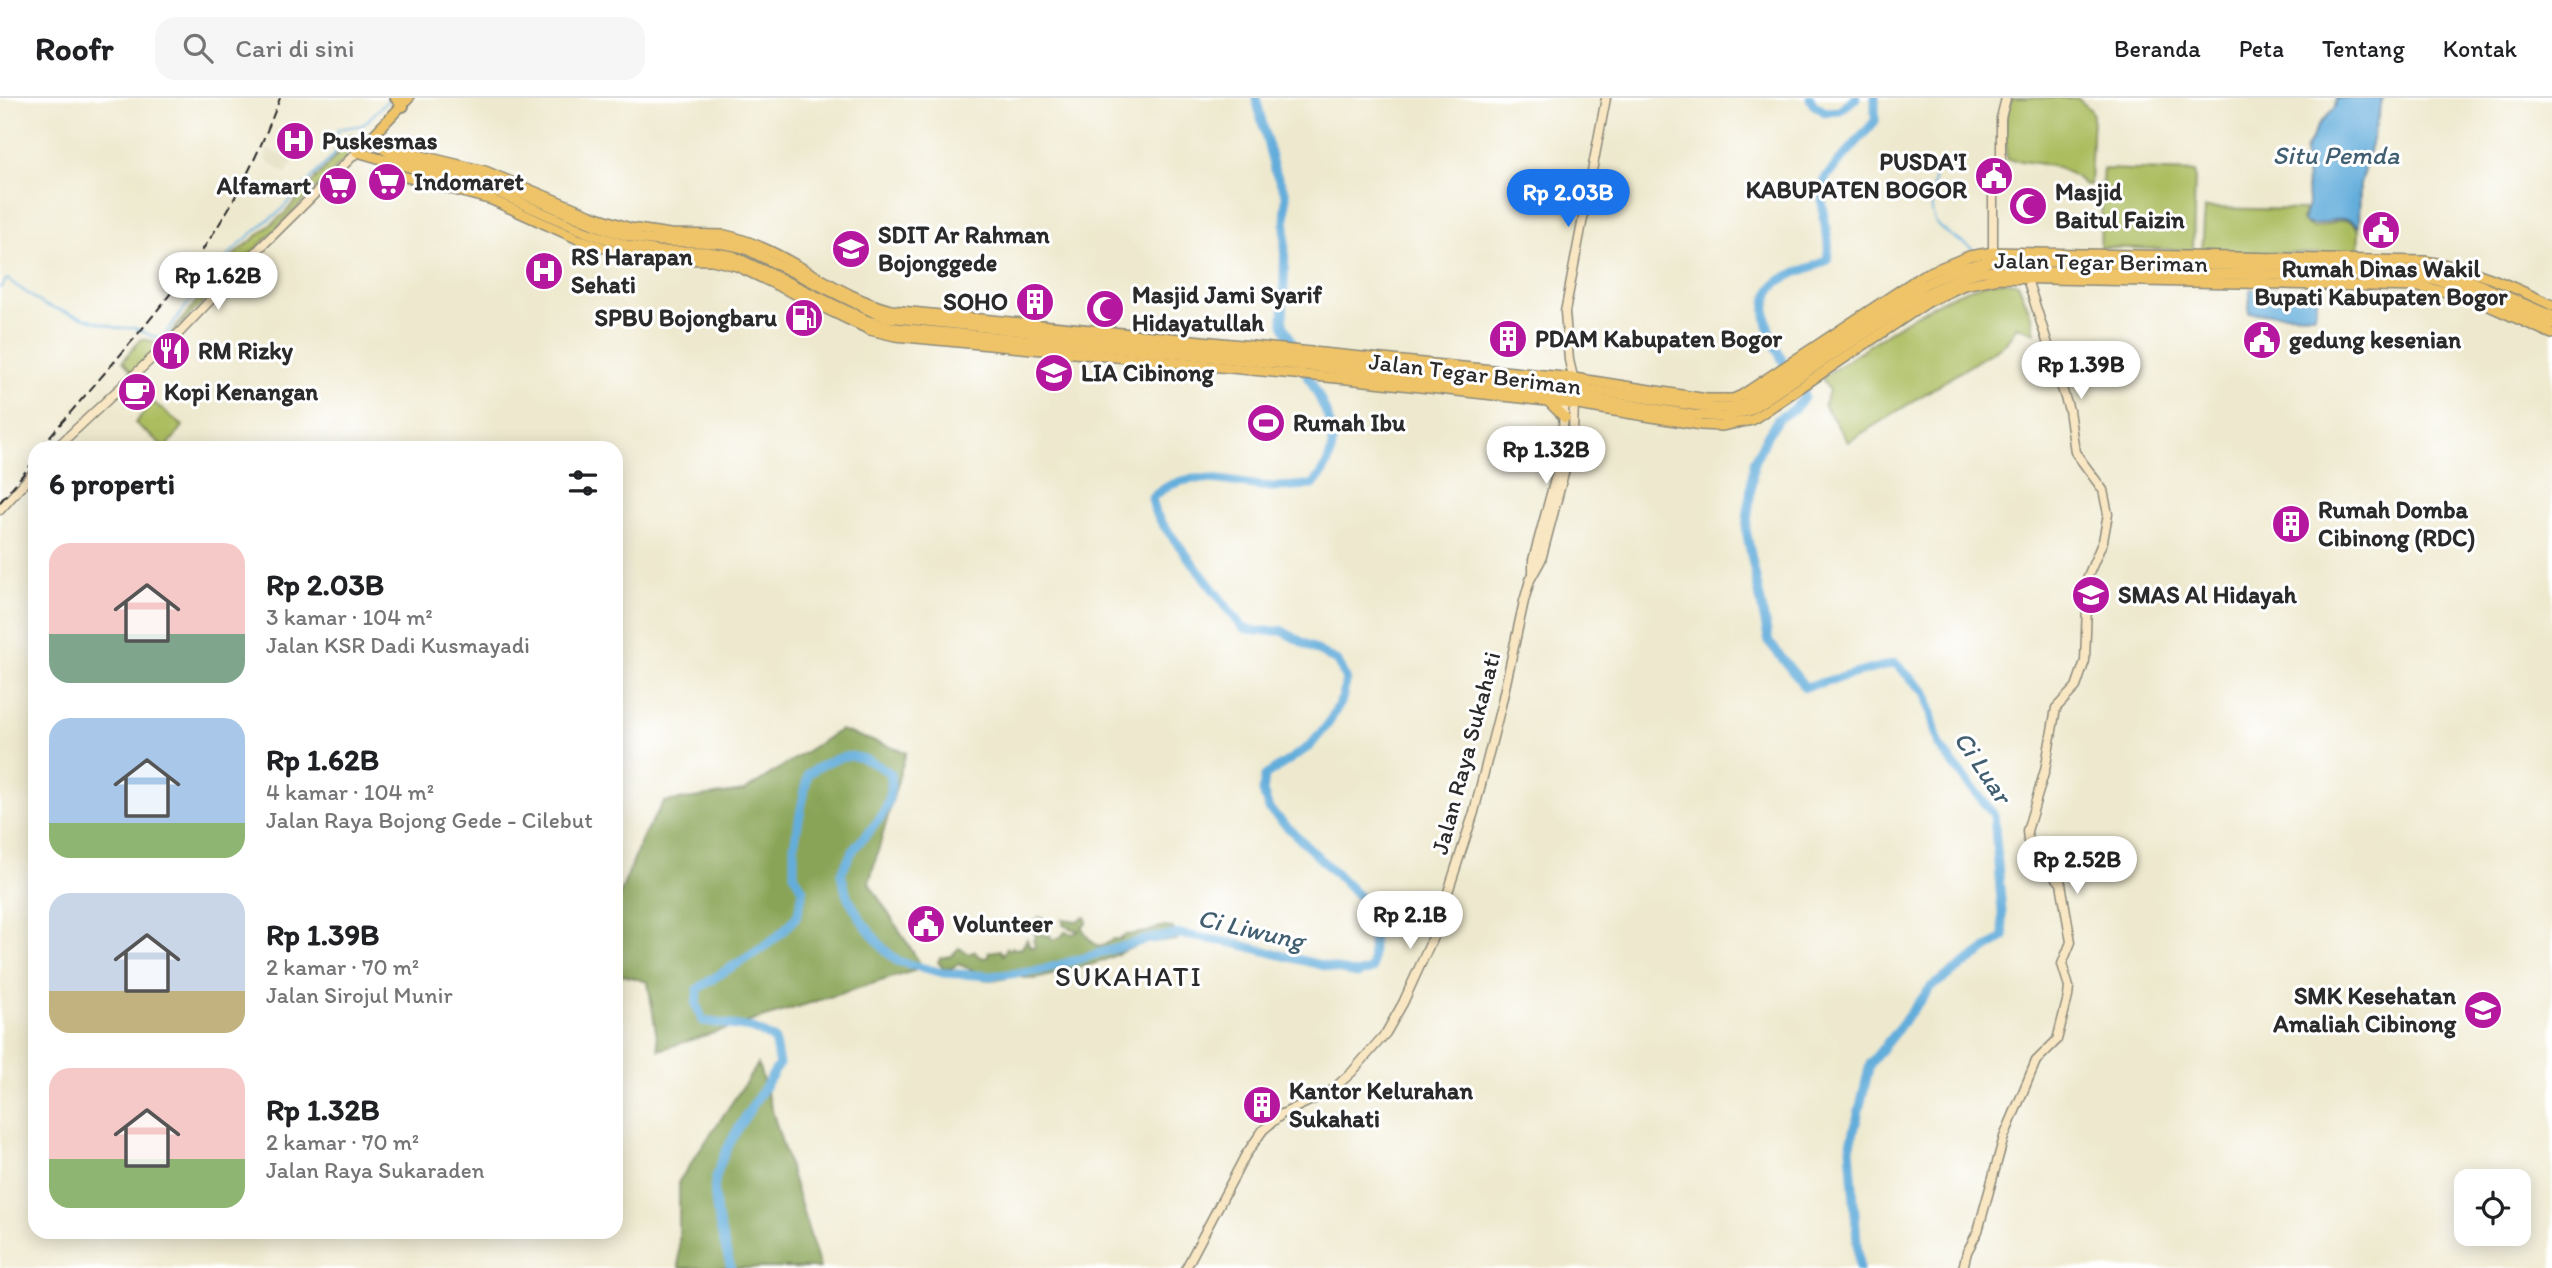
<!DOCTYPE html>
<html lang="id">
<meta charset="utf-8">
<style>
body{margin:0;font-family:Itim,sans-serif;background:#f6f6f6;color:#202124;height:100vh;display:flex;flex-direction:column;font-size:26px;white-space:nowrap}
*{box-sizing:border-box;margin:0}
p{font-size:23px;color:#757577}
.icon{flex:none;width:38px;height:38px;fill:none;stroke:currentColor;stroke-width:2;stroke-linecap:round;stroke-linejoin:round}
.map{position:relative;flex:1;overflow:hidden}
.details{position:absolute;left:28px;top:343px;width:595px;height:798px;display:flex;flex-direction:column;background:#fff;border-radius:21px;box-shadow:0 4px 18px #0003}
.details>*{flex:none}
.tools{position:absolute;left:2454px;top:1071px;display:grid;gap:14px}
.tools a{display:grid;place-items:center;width:77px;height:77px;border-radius:14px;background:#fff;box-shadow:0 4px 18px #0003;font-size:35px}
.price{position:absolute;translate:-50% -60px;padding:0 16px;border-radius:24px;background:#fff;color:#222;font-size:23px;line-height:46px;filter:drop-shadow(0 2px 4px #0008)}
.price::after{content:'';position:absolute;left:50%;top:42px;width:21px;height:16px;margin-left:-10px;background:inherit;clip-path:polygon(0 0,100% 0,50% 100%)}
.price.on{background:#1a73e8;color:#fff}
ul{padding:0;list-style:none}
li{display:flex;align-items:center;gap:21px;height:175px;padding:0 21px}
li span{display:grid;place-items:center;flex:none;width:196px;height:140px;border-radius:21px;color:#555}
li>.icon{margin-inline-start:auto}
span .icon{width:84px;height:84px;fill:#fffc;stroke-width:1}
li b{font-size:30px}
h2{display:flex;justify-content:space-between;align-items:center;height:84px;padding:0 21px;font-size:30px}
header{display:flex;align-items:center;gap:42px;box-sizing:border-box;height:98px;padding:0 35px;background:#fff;border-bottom:2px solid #e0e0e0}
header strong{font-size:33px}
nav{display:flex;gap:38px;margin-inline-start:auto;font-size:24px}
.search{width:490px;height:63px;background:#f6f6f6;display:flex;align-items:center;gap:18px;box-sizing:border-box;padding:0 24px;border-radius:21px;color:#757577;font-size:26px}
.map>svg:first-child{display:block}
.built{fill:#e0dcbb}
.green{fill:#acbd60;stroke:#6c7446;stroke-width:2}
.forest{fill:#89a456;stroke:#5a6840;stroke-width:2}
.water{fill:#63addb;stroke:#476c83;stroke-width:2}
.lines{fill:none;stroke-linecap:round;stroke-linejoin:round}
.stream{stroke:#63addb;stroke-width:2}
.river{stroke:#63addb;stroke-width:9}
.secondary-casing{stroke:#8c8a7c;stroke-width:11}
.primary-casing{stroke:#8c8a7c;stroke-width:12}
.highway-casing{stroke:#8c8a7c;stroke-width:14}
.secondary{stroke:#f9e7c3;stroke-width:8}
.primary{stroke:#efc469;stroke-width:9}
.highway{stroke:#efc469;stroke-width:10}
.rail{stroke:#2b2b2b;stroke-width:2;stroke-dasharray:10 5;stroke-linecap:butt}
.labels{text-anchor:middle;stroke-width:6;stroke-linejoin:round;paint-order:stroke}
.poi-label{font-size:24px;font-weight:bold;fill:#2b2b2b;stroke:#fff;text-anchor:start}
.street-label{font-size:24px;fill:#2b2b2b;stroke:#fff}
.water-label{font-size:26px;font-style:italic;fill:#415f71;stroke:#fff}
.quarter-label{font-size:28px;letter-spacing:2px;fill:#2b2b2b;stroke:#fff}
</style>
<header>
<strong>Roofr</strong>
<div class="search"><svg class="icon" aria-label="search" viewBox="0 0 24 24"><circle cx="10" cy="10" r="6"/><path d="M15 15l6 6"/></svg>Cari di sini</div>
<nav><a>Beranda</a><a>Peta</a><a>Tentang</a><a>Kontak</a></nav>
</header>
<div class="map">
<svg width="2552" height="1170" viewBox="0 0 2552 1170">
<rect width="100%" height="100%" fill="#fff"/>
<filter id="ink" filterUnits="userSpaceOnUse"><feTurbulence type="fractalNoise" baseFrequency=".0143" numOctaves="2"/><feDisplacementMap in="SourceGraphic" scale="14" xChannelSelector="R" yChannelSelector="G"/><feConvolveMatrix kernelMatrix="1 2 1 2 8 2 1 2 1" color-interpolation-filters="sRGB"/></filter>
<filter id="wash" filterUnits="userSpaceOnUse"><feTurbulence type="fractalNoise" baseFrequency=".00686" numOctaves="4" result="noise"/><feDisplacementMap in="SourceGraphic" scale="28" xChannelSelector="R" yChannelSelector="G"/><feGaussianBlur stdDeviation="1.57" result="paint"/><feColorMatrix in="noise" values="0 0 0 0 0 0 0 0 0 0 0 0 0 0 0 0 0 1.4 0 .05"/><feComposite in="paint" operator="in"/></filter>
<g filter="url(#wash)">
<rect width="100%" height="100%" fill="#eee9ce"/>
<g class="built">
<polygon points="291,29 311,36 297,62 279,50"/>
<polygon points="268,51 293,63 286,76 265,62"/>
</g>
<g class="green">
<path d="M2012,0h65l14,12 2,6 -3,69h-5c-20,-21 -52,-23 -79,-25v-43z"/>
<polygon points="352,36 360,46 133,275 123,263 141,241 158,244 167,240 235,156 284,116 346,47 347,39"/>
<polygon points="2103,71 2195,74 2193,152 2100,149"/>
<path d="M2205,110l99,2 -2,11 11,7c18,-1 31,-18 46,2l-1,24 -156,-2z"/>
<path d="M1996,183l22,2 14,35 3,15 -18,-7 -11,17 -158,99 -24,-37 5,-14 -7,-13c55,-37 108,-82 174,-97z"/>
<polygon points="153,304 183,328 166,350 135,325"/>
</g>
<g class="forest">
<polygon points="840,632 906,654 869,785 923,870 659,952 648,884 616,875 616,806 644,736 664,704 744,693"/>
<path d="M1039,819l6,3 -5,7 2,8h8l2,5 9,-3 4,-5 8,2 6,-3 -16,-6v-6l14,2 8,-4 2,5 -5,6 8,12 9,7 14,-8h7l6,-4 21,-3 13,-5 13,1 4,12 -30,2 -21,8 -26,12 -64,17c-7,-2 -16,0 -22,-4 -12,7 -29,6 -41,1v-6l-15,-6 -6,4 -8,1 -6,-7 2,-4 11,-2 8,-8 10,6 6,-3 3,5 6,2 4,-1 1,-5 11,-2 3,5 4,-7 3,2 2,-3 3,2 7,-1 5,-9 2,7 5,2 1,-4 -2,-3 4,-7 -3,-1 3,-8 -2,-3z"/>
<polygon points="758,966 820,1170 679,1170 679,1083"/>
</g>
<g class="water">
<path d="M2336,0h47l-23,87 -1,42c-23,-22 -37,8 -56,-6l5,-17 -3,-53 13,-26 17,-18z"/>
<polygon points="2250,191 2317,193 2315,217 2249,215"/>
</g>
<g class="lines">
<g class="stream">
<path d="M1935,76c-8,50 -4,50 38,75"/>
<path d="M0,190l7,-9 37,26 73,23h18l17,8 7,1 7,-4c26,-35 54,-74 89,-102 8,-6 12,-12 21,-16l59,-61 3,-25 25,-4 27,-27"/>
</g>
<g class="river">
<polyline points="1256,0 1274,71 1286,96 1283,226 1298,256"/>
<polyline points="1810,0 1813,6 1825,14 1839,13 1856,0"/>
<path d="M1783,264c-12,-23 -31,-63 -2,-82 13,-9 31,-11 46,-20 6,-27 -12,-50 -1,-83l49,-56v-23"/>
<polyline points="1804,294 1804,300 1795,310 1778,321 1768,336 1754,364 1746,432 1769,544 1805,589 1895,565 1926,595 1939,648 1994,717 2004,839 1931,889 1870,966 1850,1050 1859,1170"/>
<path d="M731,1170c-6,-22 -19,-63 -16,-85 6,-37 45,-86 64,-119l-5,-25 -23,-11 -48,-7 -7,-17 2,-15c32,-24 74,-40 98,-72 4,-7 5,-18 7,-27l-9,-16v-29l14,-71c33,-23 49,-24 83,0 1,41 -14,46 -37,75 -5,7 -9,17 -13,25l6,22 16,27 20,25 14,13 46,12 48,3 47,-5 110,-32 32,-5 53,9 124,31 15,-5 2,-52 -7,-13 -98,-95 -6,-17 2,-16 45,-30 18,-22 14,-25 4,-19 -8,-18 -56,-31h-25l-14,-3 -79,-102 -9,-14 -3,-14c37,-35 79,-12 122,-11 13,0 27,-2 39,-2 37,-42 13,-73 -8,-115"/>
</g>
</g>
</g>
<g filter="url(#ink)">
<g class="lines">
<defs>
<g id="secondary">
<polyline points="1993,154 1993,97 2001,69 2001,20 2006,0"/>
<polyline points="1574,283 1569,262 1565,214 1606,0"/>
<polyline points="56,350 180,234 258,152 357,54"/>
<polyline points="0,412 35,373"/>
<polyline points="1533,475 1533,462 1561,359 1565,300"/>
<polyline points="1186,1170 1245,1058 1263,1032 1282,1016 1331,993 1352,974 1386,935 1403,905 1434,837 1474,714 1501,608 1524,503 1530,482 1541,462 1568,360 1573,335 1574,303"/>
<polyline points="1963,1170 1967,1154 1978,1133 2004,1039 2036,963 2057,942 2068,899 2069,889 2062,866 2071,844 2061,785 2038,760 2028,743 2027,733 2045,672 2056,610 2076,589 2085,563 2088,478 2103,443 2108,416 2103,392 2075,354 2069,312 2027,181"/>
</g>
<g id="primary">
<path d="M373,39l9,11 8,5c35,13 73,19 109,32 44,15 85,39 130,51 39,11 79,0 117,13l131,65 10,3 678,69 148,22h19l12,-4 179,-119 38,-17 30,-7 383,7 55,3 35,7 88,38"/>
<polyline points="357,54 499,95 586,134 629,148 658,153 708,154 733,158 868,223 896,230 1308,268 1574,298 1693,317 1724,319 1748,313 1923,197 1964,178 1984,173 2378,178 2436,182 2467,189 2552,227"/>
<polyline points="357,54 409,0"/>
<path d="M395,54h10l80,19 106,44 39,13 40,6 55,1c60,13 107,60 166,75l683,68 133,21h26l9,-4 181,-120 46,-19 24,-4 432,9c46,6 86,25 127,44"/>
<polyline points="384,65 399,77 492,102 578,141 623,156 651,161 712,162 737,168 870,232 895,238 1347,281 1565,305 1701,327 1721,328 1752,322 1928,204 1964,187 1999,180 2419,189 2464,197 2552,236"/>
<polyline points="1549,304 1565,320"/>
</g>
<polyline id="highway" points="396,0 403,8"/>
</defs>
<use href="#secondary" class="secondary-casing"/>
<use href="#primary" class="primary-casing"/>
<use href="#highway" class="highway-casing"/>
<use href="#secondary" class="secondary"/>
<use href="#primary" class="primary"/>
<use href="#highway" class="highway"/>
<g class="rail">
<path d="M40,350c58,-69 122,-136 171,-211 29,-44 51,-91 69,-139"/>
<polyline points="0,404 35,362"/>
</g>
</g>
</g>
<defs>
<symbol id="hospital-disc" viewBox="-11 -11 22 22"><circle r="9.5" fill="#b5179e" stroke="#fff"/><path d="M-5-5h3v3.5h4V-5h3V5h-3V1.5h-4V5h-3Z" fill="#fff"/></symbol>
<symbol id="civic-disc" viewBox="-11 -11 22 22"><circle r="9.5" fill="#b5179e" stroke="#fff"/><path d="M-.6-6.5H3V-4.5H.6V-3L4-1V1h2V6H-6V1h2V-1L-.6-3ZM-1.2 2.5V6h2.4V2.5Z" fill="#fff"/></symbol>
<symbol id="supermarket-disc" viewBox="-11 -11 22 22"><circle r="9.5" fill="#b5179e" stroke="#fff"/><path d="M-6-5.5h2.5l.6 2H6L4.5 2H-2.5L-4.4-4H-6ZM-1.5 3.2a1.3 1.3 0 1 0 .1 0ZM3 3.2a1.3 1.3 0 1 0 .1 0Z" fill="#fff"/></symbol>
<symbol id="mosque-disc" viewBox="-11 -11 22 22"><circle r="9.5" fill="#b5179e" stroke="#fff"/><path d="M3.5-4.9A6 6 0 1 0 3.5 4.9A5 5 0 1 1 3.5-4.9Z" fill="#fff"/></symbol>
<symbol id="school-disc" viewBox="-11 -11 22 22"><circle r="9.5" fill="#b5179e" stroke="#fff"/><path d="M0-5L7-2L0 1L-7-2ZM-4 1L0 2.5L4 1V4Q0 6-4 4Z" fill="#fff"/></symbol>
<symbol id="building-disc" viewBox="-11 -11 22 22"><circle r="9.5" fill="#b5179e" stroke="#fff"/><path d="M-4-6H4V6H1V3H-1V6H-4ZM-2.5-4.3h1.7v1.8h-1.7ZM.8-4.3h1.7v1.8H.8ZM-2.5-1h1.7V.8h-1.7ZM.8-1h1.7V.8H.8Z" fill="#fff"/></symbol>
<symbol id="fuel-disc" viewBox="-11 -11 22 22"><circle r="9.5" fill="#b5179e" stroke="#fff"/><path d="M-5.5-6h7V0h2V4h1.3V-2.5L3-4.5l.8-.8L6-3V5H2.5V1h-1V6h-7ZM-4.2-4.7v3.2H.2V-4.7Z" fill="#fff"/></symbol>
<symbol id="restaurant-disc" viewBox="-11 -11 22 22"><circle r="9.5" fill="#b5179e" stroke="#fff"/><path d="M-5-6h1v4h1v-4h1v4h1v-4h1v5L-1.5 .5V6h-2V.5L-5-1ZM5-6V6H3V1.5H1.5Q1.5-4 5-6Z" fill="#fff"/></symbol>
<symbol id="cafe-disc" viewBox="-11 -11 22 22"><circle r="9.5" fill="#b5179e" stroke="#fff"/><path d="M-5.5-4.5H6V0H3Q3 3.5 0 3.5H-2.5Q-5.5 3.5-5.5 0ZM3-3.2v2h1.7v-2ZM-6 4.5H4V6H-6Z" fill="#fff"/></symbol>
<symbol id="stadium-disc" viewBox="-11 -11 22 22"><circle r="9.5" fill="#b5179e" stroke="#fff"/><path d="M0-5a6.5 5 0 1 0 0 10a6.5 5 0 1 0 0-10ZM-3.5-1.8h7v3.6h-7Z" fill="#fff"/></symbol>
</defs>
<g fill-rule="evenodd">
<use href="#hospital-disc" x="273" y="21" width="44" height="44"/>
<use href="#civic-disc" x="1972" y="56" width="44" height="44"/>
<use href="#supermarket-disc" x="365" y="62" width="44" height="44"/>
<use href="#supermarket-disc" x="316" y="66" width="44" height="44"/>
<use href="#mosque-disc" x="2006" y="86" width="44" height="44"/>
<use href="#civic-disc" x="2359" y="110" width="44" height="44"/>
<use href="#school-disc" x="829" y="129" width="44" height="44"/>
<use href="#hospital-disc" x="522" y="151" width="44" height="44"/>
<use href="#building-disc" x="1013" y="182" width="44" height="44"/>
<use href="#mosque-disc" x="1083" y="189" width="44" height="44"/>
<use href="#fuel-disc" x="782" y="198" width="44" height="44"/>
<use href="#building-disc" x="1486" y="219" width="44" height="44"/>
<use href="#civic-disc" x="2240" y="220" width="44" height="44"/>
<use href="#restaurant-disc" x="149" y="231" width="44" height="44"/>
<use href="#school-disc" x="1032" y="253" width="44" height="44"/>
<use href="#cafe-disc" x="115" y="272" width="44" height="44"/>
<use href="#stadium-disc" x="1244" y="303" width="44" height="44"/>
<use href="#building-disc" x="2269" y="404" width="44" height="44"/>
<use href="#school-disc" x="2069" y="475" width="44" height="44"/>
<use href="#civic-disc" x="904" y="804" width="44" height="44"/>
<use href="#school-disc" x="2461" y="890" width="44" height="44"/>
<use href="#building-disc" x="1240" y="985" width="44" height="44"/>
</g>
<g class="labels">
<g class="poi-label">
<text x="322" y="51">Puskesmas</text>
<text x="1967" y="72" text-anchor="end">PUSDA'I<tspan x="1967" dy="28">KABUPATEN BOGOR</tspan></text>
<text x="414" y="92">Indomaret</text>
<text x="311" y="96" text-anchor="end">Alfamart</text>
<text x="2055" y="102">Masjid<tspan x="2055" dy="28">Baitul Faizin</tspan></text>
<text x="878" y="145">SDIT Ar Rahman<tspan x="878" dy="28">Bojonggede</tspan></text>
<text x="571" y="167">RS Harapan<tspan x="571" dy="28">Sehati</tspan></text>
<text x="2381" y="179" text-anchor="middle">Rumah Dinas Wakil<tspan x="2381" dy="28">Bupati Kabupaten Bogor</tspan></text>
<text x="1132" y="205">Masjid Jami Syarif<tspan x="1132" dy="28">Hidayatullah</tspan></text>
<text x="1008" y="212" text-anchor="end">SOHO</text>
<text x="777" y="228" text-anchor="end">SPBU Bojongbaru</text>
<text x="1535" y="249">PDAM Kabupaten Bogor</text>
<text x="2289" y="250">gedung kesenian</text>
<text x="198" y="261">RM Rizky</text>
<text x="1081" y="283">LIA Cibinong</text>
<text x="164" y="302">Kopi Kenangan</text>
<text x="1293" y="333">Rumah Ibu</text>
<text x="2318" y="420">Rumah Domba<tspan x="2318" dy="28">Cibinong (RDC)</tspan></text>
<text x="2118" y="505">SMAS Al Hidayah</text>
<text x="953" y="834">Volunteer</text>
<text x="2456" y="906" text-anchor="end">SMK Kesehatan<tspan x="2456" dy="28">Amaliah Cibinong</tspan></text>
<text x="1289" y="1001">Kantor Kelurahan<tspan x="1289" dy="28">Sukahati</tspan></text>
</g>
<g class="street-label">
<text transform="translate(2101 164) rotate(1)" y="8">Jalan Tegar Beriman</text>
<text transform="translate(1475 276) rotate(7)" y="8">Jalan Tegar Beriman</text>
<text transform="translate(1466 655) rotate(-75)" y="8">Jalan Raya Sukahati</text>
</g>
<g class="water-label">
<text x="2336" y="66">Situ Pemda</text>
<text transform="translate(1983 669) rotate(56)" y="9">Ci Luar</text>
<text transform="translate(1251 831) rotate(13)" y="9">Ci Liwung</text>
</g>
<g class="quarter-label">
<text x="1129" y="888">SUKAHATI</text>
</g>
</g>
</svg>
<div class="tools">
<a><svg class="icon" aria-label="locate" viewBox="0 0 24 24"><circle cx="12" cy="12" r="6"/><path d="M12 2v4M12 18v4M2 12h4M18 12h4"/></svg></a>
</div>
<b class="price on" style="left:1568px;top:131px">Rp 2.03B</b>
<b class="price" style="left:218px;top:214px">Rp 1.62B</b>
<b class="price" style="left:2081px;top:303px">Rp 1.39B</b>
<b class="price" style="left:1546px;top:388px">Rp 1.32B</b>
<b class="price" style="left:2077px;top:798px">Rp 2.52B</b>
<b class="price" style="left:1410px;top:853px">Rp 2.1B</b>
<section class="details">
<h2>6 properti<svg class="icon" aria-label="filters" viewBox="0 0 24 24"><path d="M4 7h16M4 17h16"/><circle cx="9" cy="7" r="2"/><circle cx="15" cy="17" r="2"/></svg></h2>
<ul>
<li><span style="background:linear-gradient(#f6c9c9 65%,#7fa58c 0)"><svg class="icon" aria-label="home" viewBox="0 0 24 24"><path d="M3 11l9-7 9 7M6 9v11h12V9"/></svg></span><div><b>Rp 2.03B</b><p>3 kamar · 104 m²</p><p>Jalan KSR Dadi Kusmayadi</p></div></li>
<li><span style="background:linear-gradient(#a9c7e8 75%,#8fb573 0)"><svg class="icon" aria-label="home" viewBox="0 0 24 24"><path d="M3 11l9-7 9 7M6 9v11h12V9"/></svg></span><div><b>Rp 1.62B</b><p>4 kamar · 104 m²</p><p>Jalan Raya Bojong Gede - Cilebut</p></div></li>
<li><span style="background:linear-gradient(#c9d6e8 70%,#c2b280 0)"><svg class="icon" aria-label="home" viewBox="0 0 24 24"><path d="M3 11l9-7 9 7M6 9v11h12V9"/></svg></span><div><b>Rp 1.39B</b><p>2 kamar · 70 m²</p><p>Jalan Sirojul Munir</p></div></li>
<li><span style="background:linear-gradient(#f6c9c9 65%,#8fb573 0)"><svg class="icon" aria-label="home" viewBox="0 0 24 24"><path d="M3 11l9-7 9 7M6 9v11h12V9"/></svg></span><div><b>Rp 1.32B</b><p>2 kamar · 70 m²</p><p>Jalan Raya Sukaraden</p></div></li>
</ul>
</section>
</div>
